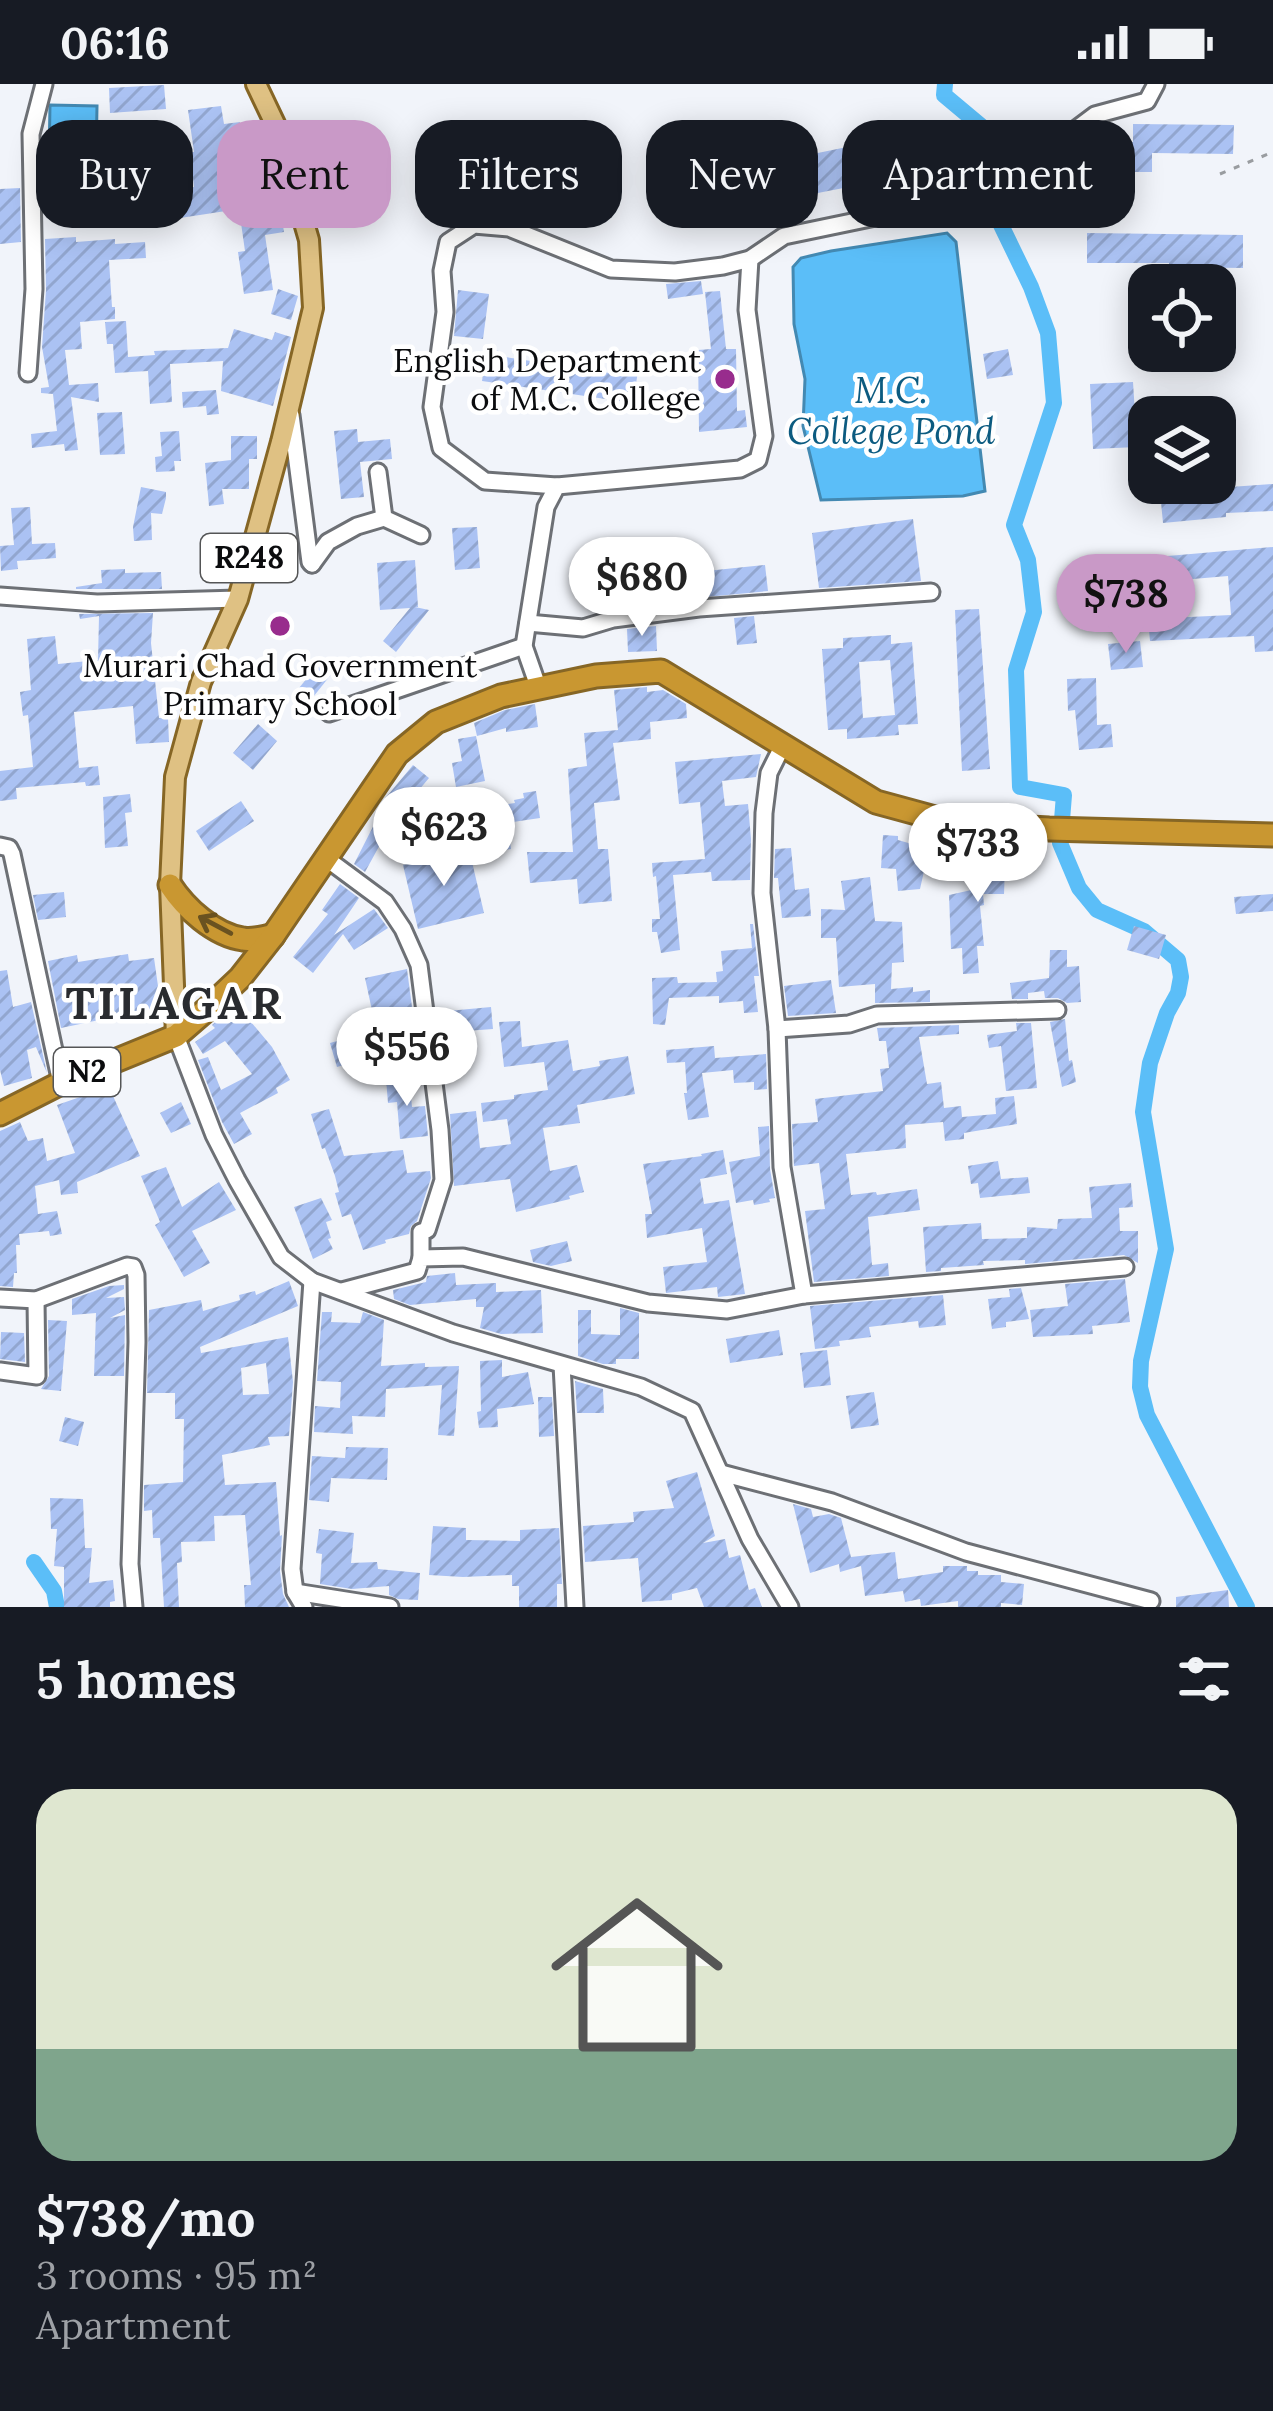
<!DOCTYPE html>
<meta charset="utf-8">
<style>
body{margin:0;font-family:Lora,serif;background:#20242c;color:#f1f3f6;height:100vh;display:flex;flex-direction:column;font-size:45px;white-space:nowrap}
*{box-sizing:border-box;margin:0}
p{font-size:39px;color:#9ea1a6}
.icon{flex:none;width:66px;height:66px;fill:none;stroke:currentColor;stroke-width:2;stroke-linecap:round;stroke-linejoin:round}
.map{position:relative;height:1523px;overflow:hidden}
.panel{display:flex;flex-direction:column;background:#171b24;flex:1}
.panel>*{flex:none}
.hud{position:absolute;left:36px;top:36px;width:1203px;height:108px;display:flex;gap:24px}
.buttons{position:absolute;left:1128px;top:180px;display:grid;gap:24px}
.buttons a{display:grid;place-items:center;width:108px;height:108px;border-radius:24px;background:#171b24;box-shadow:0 6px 30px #0003;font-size:60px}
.price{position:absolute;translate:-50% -102px;padding:0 27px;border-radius:42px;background:#fff;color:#222;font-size:39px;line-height:78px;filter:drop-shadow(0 3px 6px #0008)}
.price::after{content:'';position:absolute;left:50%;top:72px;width:36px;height:27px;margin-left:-18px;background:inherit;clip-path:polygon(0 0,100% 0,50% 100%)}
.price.current{background:#c999c7;color:#111}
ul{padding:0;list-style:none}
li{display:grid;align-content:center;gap:24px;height:636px;padding:0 36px}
li span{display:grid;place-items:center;height:372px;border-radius:36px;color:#555}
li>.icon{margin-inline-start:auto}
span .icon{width:216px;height:216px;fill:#fffc;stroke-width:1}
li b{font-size:51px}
h2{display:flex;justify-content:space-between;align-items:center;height:144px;padding:0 36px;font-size:51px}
.chip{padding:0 42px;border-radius:36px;background:#171b24;box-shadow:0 6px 30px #0003;font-size:42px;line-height:108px}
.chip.current{background:#c999c7;color:#111}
.status{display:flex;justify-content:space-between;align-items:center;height:84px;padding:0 60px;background:#171b24;direction:ltr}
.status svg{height:33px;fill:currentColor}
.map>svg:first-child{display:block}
.water{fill:#5bbef8;stroke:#4389b2;stroke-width:3}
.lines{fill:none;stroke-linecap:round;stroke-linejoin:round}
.canal{stroke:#5bbef8;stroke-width:16}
.building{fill:url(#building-hatch);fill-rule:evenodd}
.minor-casing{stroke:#6d7075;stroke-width:21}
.major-casing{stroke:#866625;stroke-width:24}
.highway-casing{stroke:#866625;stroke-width:27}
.path{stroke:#999ca0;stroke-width:3;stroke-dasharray:6 9;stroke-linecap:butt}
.minor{stroke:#fff;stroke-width:15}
.major{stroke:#dfc183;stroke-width:18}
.highway{stroke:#c99731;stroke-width:21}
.oneway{stroke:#6a5220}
.poi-dot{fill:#982c8d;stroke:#fff;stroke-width:4.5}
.labels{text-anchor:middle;stroke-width:9;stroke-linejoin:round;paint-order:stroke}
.shield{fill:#fff;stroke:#545556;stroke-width:3}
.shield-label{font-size:30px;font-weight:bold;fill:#0b0c0e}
.poi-label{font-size:33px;fill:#0b0c0e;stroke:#fff;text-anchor:end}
.water-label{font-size:36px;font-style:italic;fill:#0c5b80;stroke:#fff}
.district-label{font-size:45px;font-weight:bold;letter-spacing:3px;fill:#292b2f;stroke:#fff}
</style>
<div class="status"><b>06:16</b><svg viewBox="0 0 49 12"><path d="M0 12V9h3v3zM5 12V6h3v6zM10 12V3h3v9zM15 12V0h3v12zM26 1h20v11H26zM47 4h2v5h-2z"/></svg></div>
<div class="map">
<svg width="1273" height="1523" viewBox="0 0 1273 1523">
<defs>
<pattern id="building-hatch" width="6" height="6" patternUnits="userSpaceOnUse" patternTransform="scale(3)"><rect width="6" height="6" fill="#abc2f3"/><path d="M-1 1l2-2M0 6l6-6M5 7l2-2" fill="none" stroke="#92a6cf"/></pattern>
</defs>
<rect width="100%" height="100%" fill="#f1f4fa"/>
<g class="water">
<polygon points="50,21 97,22 95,130 48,130"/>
<polygon points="947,149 956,158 985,407 963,412 821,416 803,342 805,295 794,240 793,183 801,174 831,167"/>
</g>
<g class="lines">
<g class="canal">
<polyline points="945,0 944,11 981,42 996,88 1001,141 1031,203 1048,249 1054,319 1014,441 1028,476 1034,528 1016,586 1020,703 1064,711 1062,736"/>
<polyline points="1060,759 1079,804 1097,826 1144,847 1178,876 1181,893 1178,909 1167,929 1150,979 1143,1028 1166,1165 1141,1277 1140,1303 1147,1331 1247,1523"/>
<polyline points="34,1478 54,1507 57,1523"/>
</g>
</g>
<g class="building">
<polygon points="164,1 166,25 110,29 109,4"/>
<polygon points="221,22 224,40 240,38 241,75 238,76 243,103 253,102 256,132 281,129 284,148 265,151 273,206 244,210 238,168 245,167 239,125 167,136 165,105 194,103 190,68 194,68 188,26"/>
<polygon points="1133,40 1234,41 1233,70 1152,69 1152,88 1082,88 1086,57 1133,58"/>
<polygon points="915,49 919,71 943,68 946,84 782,116 774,78"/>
<polygon points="168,52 168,90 138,92 137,54"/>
<polygon points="20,104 21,158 0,160 0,105"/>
<polygon points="1087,149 1243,151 1243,184 1169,183 1169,179 1087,179"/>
<polygon points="76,153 76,158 115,155 115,160 145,158 146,174 109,176 112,223 115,223 115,235 80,238 82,265 65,266 69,301 98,299 99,318 71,313 78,366 65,367 64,360 32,364 31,350 57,347 53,310 41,309 41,304 49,303 42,263 46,206 45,155"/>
<polygon points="701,197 703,210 668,215 666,200"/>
<polygon points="278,205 298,212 291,236 271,230"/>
<polygon points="458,206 489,210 483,255 454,252"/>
<polygon points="720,207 726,265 736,265 737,327 745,326 747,343 699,348 698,266 711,265 705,208"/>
<polygon points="126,237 128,273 155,271 154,267 228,264 234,245 272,256 275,248 291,253 273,322 221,307 223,277 170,280 172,318 150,320 148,287 115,289 113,260 107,260 105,238"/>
<polygon points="487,265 499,267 499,272 622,291 623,285 638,287 633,319 482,297"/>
<polygon points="1008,265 1013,291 987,295 983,270"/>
<polygon points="1133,298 1137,363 1093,365 1090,300"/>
<polygon points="216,306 219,330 207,331 206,322 183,324 182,308"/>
<polygon points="122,328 125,370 100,371 97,329"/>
<polygon points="357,345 358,358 390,355 392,375 360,378 364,413 341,415 334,347"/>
<polygon points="179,347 181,377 174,377 175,387 156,388 155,373 162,372 160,348"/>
<polygon points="231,352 257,352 257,375 249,375 249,405 222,405 224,420 209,422 205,379 231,376"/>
<polygon points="1273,400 1273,427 1226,429 1226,433 1163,439 1160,408"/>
<polygon points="141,403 166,408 166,414 162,430 151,429 152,456 134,457 133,443"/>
<polygon points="30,423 32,460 55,459 56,474 17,477 18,485 1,487 0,462 14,461 11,424"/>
<polygon points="913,435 921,497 819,504 812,449"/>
<polygon points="477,443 480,484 455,486 452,444"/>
<polygon points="1273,463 1273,567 1255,568 1254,552 1150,557 1148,535 1231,531 1228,492 1158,498 1156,473"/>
<polygon points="415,476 418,523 415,523 429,526 396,568 383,557 410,524 380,526 377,479"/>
<polygon points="765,481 768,507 642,519 639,494"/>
<polygon points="125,485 125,489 161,488 162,505 76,505 76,503 102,499 101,486"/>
<polygon points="979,525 990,685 962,687 955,526"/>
<polygon points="153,529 151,559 159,634 168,634 169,658 136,660 133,622 74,628 79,684 98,682 100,701 86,702 85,698 16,704 17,715 0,717 0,687 33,683 28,631 23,632 20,608 31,606 27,555 55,552 58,580 98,576 99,532 80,535 79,530"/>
<polygon points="754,532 757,559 737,561 734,534"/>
<polygon points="656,542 657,567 628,568 627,545"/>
<path d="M891,551v9l21,-2 6,82 -20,1 1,10 -52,4v-10l-19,1 -6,-81 21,-1v-10zM890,576l5,55 -32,3 -4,-56z"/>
<polygon points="1140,557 1143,583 1111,586 1108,560"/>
<polygon points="321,578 333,588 306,622 293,611"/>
<polygon points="1096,594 1097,641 1111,640 1113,663 1079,666 1075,626 1068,627 1067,595"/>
<polygon points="647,603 647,608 663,606 686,620 687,634 650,638 651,655 613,659 620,716 594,719 598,765 608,765 612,817 579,820 577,795 530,799 527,768 573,768 568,685 587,682 584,649 618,646 614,606"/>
<polygon points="535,620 538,643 506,648 506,644 477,652 474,639 505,626"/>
<polygon points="258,640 277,657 253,686 233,669"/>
<polygon points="476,652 485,697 456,703 452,679 462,677 458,655"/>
<polygon points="761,670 756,693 722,697 725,722 748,720 751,755 750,796 712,797 711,788 673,791 680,866 661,869 657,848 652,848 652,835 660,835 656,792 653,793 652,779 705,775 700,718 679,720 675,678"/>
<polygon points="413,681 429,694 393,737 365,788 354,780 385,719 383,717"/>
<polygon points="536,707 540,734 507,739 511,765 480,769 474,725 515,719 514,716 524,714 523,709"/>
<polygon points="130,710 132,728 125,729 128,762 105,764 103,713"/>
<polygon points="241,717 254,737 209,767 196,747"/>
<polygon points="883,751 898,752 898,756 929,765 920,805 898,807 896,785 881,784"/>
<polygon points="791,764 795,806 809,804 811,832 782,834 778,794 774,794 775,765"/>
<polygon points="469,765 484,829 418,845 403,781"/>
<polygon points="974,769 1024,770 1024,785 1005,784 1004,810 983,810 984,821 980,822 984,862 977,862 979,889 963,890 962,864 951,865 949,811 976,805"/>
<polygon points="870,793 875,837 902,838 904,878 892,879 891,905 913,903 913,908 930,906 930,918 875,919 875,900 839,903 836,854 821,854 821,825 845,826 841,797"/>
<polygon points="340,800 359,814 334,851 374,825 388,844 354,866 343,850 313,889 293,873 328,830 322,826"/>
<polygon points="64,808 66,833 38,836 33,811"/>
<polygon points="1273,810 1273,827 1236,830 1234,813"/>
<polygon points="750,840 753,840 759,892 754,892 758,928 744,929 743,917 719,919 719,912 669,914 665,941 653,940 652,894 677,893 678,899 717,898 716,888 723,887 721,867 752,864"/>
<polygon points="1134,842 1166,851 1159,875 1127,866"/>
<polygon points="1050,866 1067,866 1067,883 1079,882 1081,918 1067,919 1058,914 1045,914 1044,907 1028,909 1028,915 1012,915 1010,899 1049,894"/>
<polygon points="128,870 129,877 154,874 161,923 61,944 48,877 77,871 78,878"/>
<polygon points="407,885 412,923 373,931 365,894"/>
<polygon points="7,886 13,923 31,918 47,989 36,963 27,966 32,994 4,1002 0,986 0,887"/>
<polygon points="831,896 836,929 788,932 784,902"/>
<polygon points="236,920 272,963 290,996 276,1004 278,1009 240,1029 252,1050 234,1060 222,1038 198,976 208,973 221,1006 252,990 225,957 203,970 195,958 215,944 212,941"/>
<polygon points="491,923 493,945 466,947 468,969 443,971 437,928"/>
<polygon points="1065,935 1069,977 1072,976 1076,998 1062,1003 1050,938"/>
<polygon points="520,937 522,963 568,956 573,987 600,982 599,977 628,972 635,1010 577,1021 580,1039 543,1044 550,1087 577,1081 584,1108 569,1112 570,1115 516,1128 510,1095 454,1102 450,1030 476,1027 480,1064 511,1060 507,1035 483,1038 481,1019 514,1015 514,1011 548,1006 544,978 504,983 499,938"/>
<polygon points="1016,939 1031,939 1037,1004 1006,1007 1001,962 989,964 987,951 1017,947"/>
<polygon points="959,941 959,950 919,953 927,1000 941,998 944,1024 961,1022 962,1033 996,1030 995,1014 1014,1012 1017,1040 964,1049 964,1055 945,1057 943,1038 905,1041 906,1064 846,1070 851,1111 876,1108 877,1111 917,1105 920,1126 868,1133 872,1181 888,1179 889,1192 814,1198 805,1127 825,1125 819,1079 794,1082 792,1040 818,1038 815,1015 883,1007 880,985 889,984 886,957 879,957 877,944"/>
<polygon points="373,947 379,971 337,983 330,959"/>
<polygon points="714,962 715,974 766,970 767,1005 754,1006 754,998 734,999 733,986 702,989 709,1033 688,1036 684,1009 687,1009 685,978 667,979 666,966"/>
<polygon points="409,993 412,1023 425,1022 428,1052 400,1055 397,1018 388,1019 386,995"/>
<polygon points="109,1003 140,1072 77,1098 78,1109 61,1111 59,1096 35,1102 38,1130 57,1127 62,1150 50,1152 49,1147 19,1150 20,1161 16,1161 17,1189 14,1189 13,1203 0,1202 0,1047 20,1038 28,1057 43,1054 47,1077 75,1069 57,1021"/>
<polygon points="181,1018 191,1040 171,1049 160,1029"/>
<polygon points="329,1025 344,1072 403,1066 407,1089 430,1087 431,1094 417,1137 411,1142 409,1150 385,1156 386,1159 363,1166 351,1130 342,1133 335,1109 339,1108 335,1092 325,1064 322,1065 311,1030"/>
<polygon points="769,1042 770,1085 775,1114 769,1115 770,1118 754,1121 753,1116 736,1119 729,1078 760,1072 758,1043"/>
<polygon points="723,1066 727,1090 700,1095 704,1120 729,1116 745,1210 718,1213 717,1203 666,1209 663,1183 707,1178 702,1144 647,1154 645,1130 652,1130 643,1080 702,1072 701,1070"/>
<polygon points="998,1077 1001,1095 1028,1093 1030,1109 980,1114 978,1099 971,1100 968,1082"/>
<polygon points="166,1083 182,1123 219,1098 236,1126 192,1147 210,1179 184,1193 155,1141 160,1138 141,1092"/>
<polygon points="1131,1099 1133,1123 1119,1124 1120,1147 1138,1147 1138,1179 1124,1171 1025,1180 1025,1176 983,1177 984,1181 941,1184 941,1187 926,1188 923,1143 981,1139 982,1155 1027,1154 1027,1143 1057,1145 1058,1135 1092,1134 1089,1103"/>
<polygon points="321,1114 332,1136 326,1138 331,1154 328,1155 333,1165 313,1175 294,1123"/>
<polygon points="567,1157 572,1177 551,1182 533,1178 530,1166"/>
<polygon points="455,1189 456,1201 496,1199 496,1208 541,1206 543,1249 501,1250 480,1244 484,1223 476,1223 476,1215 410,1221 394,1215 393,1206 426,1198 427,1192"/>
<polygon points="1125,1195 1130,1238 1092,1242 1093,1250 1033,1253 1030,1226 1068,1222 1065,1200"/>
<path d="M289,1197l9,25 -98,41 1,6 87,-16 5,45 -4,54 -21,1 2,8 -48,10 3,30 51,-3 4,54 2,-1 -2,36 3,23 6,13h-44l-1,-22h7l-6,-70 -31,1 1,25 -34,1 1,20 -5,1 2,44h-15l-4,-69h-7l-1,-28 -8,1v-26l39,-3 1,-63h-9v-26h-28l2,-83 52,-10 2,11 37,-11 -1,-5 16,-4 1,4zM266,1279l3,31 -26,1 -2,-27z"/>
<polygon points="124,1201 124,1205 106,1214 124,1213 125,1226 110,1234 125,1231 124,1292 94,1292 96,1229 72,1231 72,1215 109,1202"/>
<polygon points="1021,1204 1029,1235 1006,1238 1006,1243 992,1245 988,1215 1010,1213 1009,1205"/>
<polygon points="943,1211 946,1241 919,1244 918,1237 869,1243 871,1253 839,1257 840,1262 815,1265 810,1222"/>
<polygon points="620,1224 639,1229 639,1275 616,1275 616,1280 603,1280 578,1272 578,1226 591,1226 591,1250 620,1251"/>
<polygon points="322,1228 332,1228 331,1238 360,1239 363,1228 384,1236 381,1282 425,1279 425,1283 459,1282 454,1352 438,1351 442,1301 386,1305 385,1333 352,1332 353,1350 314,1348 315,1322 340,1324 341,1298 317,1297"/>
<polygon points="48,1236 67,1237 61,1307 41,1305 49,1292"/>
<polygon points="779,1246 783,1271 730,1279 726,1255"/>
<polygon points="1,1248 24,1249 25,1278 0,1275"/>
<polygon points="827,1266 831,1301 804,1304 800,1269"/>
<polygon points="502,1276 502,1293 528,1288 534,1320 497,1325 498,1343 479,1344 477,1328 481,1327 480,1277"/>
<polygon points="575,1297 603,1305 604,1329 577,1329"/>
<polygon points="874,1308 879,1341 851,1345 846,1312"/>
<polygon points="538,1313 552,1313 554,1352 539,1353"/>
<polygon points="65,1333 84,1338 78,1362 59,1357"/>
<polygon points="346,1363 388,1364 387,1396 331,1394 329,1418 309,1416 312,1372 345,1374"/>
<polygon points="697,1388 715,1452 703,1459 725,1455 729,1474 740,1471 749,1506 755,1504 762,1523 704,1523 697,1504 672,1510 672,1516 642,1518 638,1474 585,1478 583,1442 634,1438 633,1428 674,1424 666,1397"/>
<polygon points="50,1414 83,1415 85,1464 92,1464 89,1499 113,1496 115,1517 110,1518 110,1523 64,1523 64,1483 54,1482 57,1445 51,1445"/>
<polygon points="793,1420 811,1425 813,1433 829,1430 841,1434 851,1473 895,1468 898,1495 943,1488 943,1482 967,1482 967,1487 978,1487 978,1491 1001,1491 1001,1498 1024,1500 1022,1521 1001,1519 1001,1523 958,1523 958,1517 921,1522 920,1515 905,1518 903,1507 865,1512 861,1482 840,1488 839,1480 810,1489"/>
<polygon points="433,1442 466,1444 466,1456 520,1457 520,1446 559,1444 562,1500 557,1500 557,1523 519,1523 519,1502 512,1502 512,1491 463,1493 429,1491"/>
<polygon points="319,1445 354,1449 351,1479 377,1478 378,1485 420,1489 418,1516 398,1515 389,1511 389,1502 352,1505 320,1500 322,1470 316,1469"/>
<polygon points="1228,1506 1229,1523 1176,1523 1176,1513"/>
</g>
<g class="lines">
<defs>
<g id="minor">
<polyline points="28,289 34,205 31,50 44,0"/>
<polyline points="291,331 310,478 312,480"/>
<polyline points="378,388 384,434 421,451"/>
<polyline points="557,402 485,397 441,364 432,323 445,228 442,187 448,158 474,141 509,144 611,185 675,188 723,182 750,175 784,152 919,124 1024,114 1069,100 1075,46 1095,31 1147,17 1156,0"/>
<polyline points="312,480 328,458 357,442 384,434"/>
<polyline points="0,512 97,519 238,515"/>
<polyline points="528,539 583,544 613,535 699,524 931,508"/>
<polyline points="539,605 524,562 546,423 557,402 740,385 758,376 764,352 747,226 750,175"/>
<polyline points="329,629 524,562"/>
<polyline points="782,663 769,689 764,729 762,809 777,945 782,1083 804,1211"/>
<polyline points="0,762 9,764 12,770 61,999"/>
<polyline points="327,775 385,818 403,845 419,881 440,1046 443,1096 427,1146 421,1148 421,1174"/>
<polyline points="777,945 849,940 877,931 1057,926"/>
<polyline points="176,952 214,1051 237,1096 281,1173 312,1197 453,1249 641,1303 692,1327 750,1455 790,1523"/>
<polyline points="342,1207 417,1187 421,1174 463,1173 648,1219 727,1226 804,1211 1125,1183"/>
<polyline points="0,1214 36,1216 127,1182 133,1183 136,1191 137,1258 130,1480 134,1523"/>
<polyline points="562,1281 575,1523"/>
<polyline points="0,1287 37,1292 36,1216"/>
<polyline points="721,1389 832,1418 966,1468 1151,1517"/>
<polyline points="295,1508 390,1523"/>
<polyline points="304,1523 295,1508 292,1485 312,1197"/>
</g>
<polyline id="major" points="176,952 170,801 175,693 201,598 238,515 281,358 313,224 309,156 276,42 256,0"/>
<g id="highway">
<path d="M170,801c15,23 44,50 73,54 9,2 21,-2 30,-3"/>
<polyline points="0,1030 61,999 176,952 206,926 240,894 273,852 397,670 436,638 501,612 596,592 661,587 876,718 957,740 1049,745 1273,751"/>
</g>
</defs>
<use href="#minor" class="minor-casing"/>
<use href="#major" class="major-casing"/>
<use href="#highway" class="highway-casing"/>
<polyline class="path" points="1220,90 1273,68"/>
<use href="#minor" class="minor"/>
<use href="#major" class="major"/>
<use href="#highway" class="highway"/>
</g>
<defs><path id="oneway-shaft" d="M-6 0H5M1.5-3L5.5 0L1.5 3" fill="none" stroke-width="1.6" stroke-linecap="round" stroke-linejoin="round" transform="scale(3)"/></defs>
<use class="oneway" href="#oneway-shaft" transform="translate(215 841) rotate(-152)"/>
<g class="poi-dot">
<circle cx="725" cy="295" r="12"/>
<circle cx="280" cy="542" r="12"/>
</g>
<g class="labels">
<g class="shield">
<rect x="201" y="450" width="96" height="48" rx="9"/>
<rect x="54" y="964" width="66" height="48" rx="9"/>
</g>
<g class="shield-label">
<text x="249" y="484">R248</text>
<text x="87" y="998">N2</text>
</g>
<g class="poi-label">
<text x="701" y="288">English Department<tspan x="701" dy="38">of M.C. College</tspan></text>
<text x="280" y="593" text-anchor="middle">Murari Chad Government<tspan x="280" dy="38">Primary School</tspan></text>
</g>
<g class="water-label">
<text x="891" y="319">M.C.<tspan x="891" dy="41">College Pond</tspan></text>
</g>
<g class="district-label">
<text x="175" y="935">TILAGAR</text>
</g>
</g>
</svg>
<div class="buttons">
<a><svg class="icon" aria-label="locate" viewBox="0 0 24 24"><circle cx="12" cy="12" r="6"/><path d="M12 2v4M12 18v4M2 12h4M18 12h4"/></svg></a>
<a><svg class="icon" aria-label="layers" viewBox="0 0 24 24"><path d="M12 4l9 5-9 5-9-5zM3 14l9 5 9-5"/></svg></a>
</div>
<b class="price" style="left:642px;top:555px">$680</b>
<b class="price current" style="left:1126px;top:572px">$738</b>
<b class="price" style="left:444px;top:805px">$623</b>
<b class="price" style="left:978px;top:821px">$733</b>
<b class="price" style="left:407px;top:1025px">$556</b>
<div class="hud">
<a class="chip">Buy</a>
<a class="chip current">Rent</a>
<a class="chip">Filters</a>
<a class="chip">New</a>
<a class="chip">Apartment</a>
</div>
</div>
<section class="panel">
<h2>5 homes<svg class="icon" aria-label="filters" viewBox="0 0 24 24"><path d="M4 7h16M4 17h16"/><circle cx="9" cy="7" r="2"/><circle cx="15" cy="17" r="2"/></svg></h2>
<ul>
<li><span style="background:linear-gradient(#dfe7d0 70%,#7fa58c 0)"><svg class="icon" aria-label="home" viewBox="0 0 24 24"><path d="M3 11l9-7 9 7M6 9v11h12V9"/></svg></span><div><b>$738/mo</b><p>3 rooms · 95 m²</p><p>Apartment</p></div></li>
</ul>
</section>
